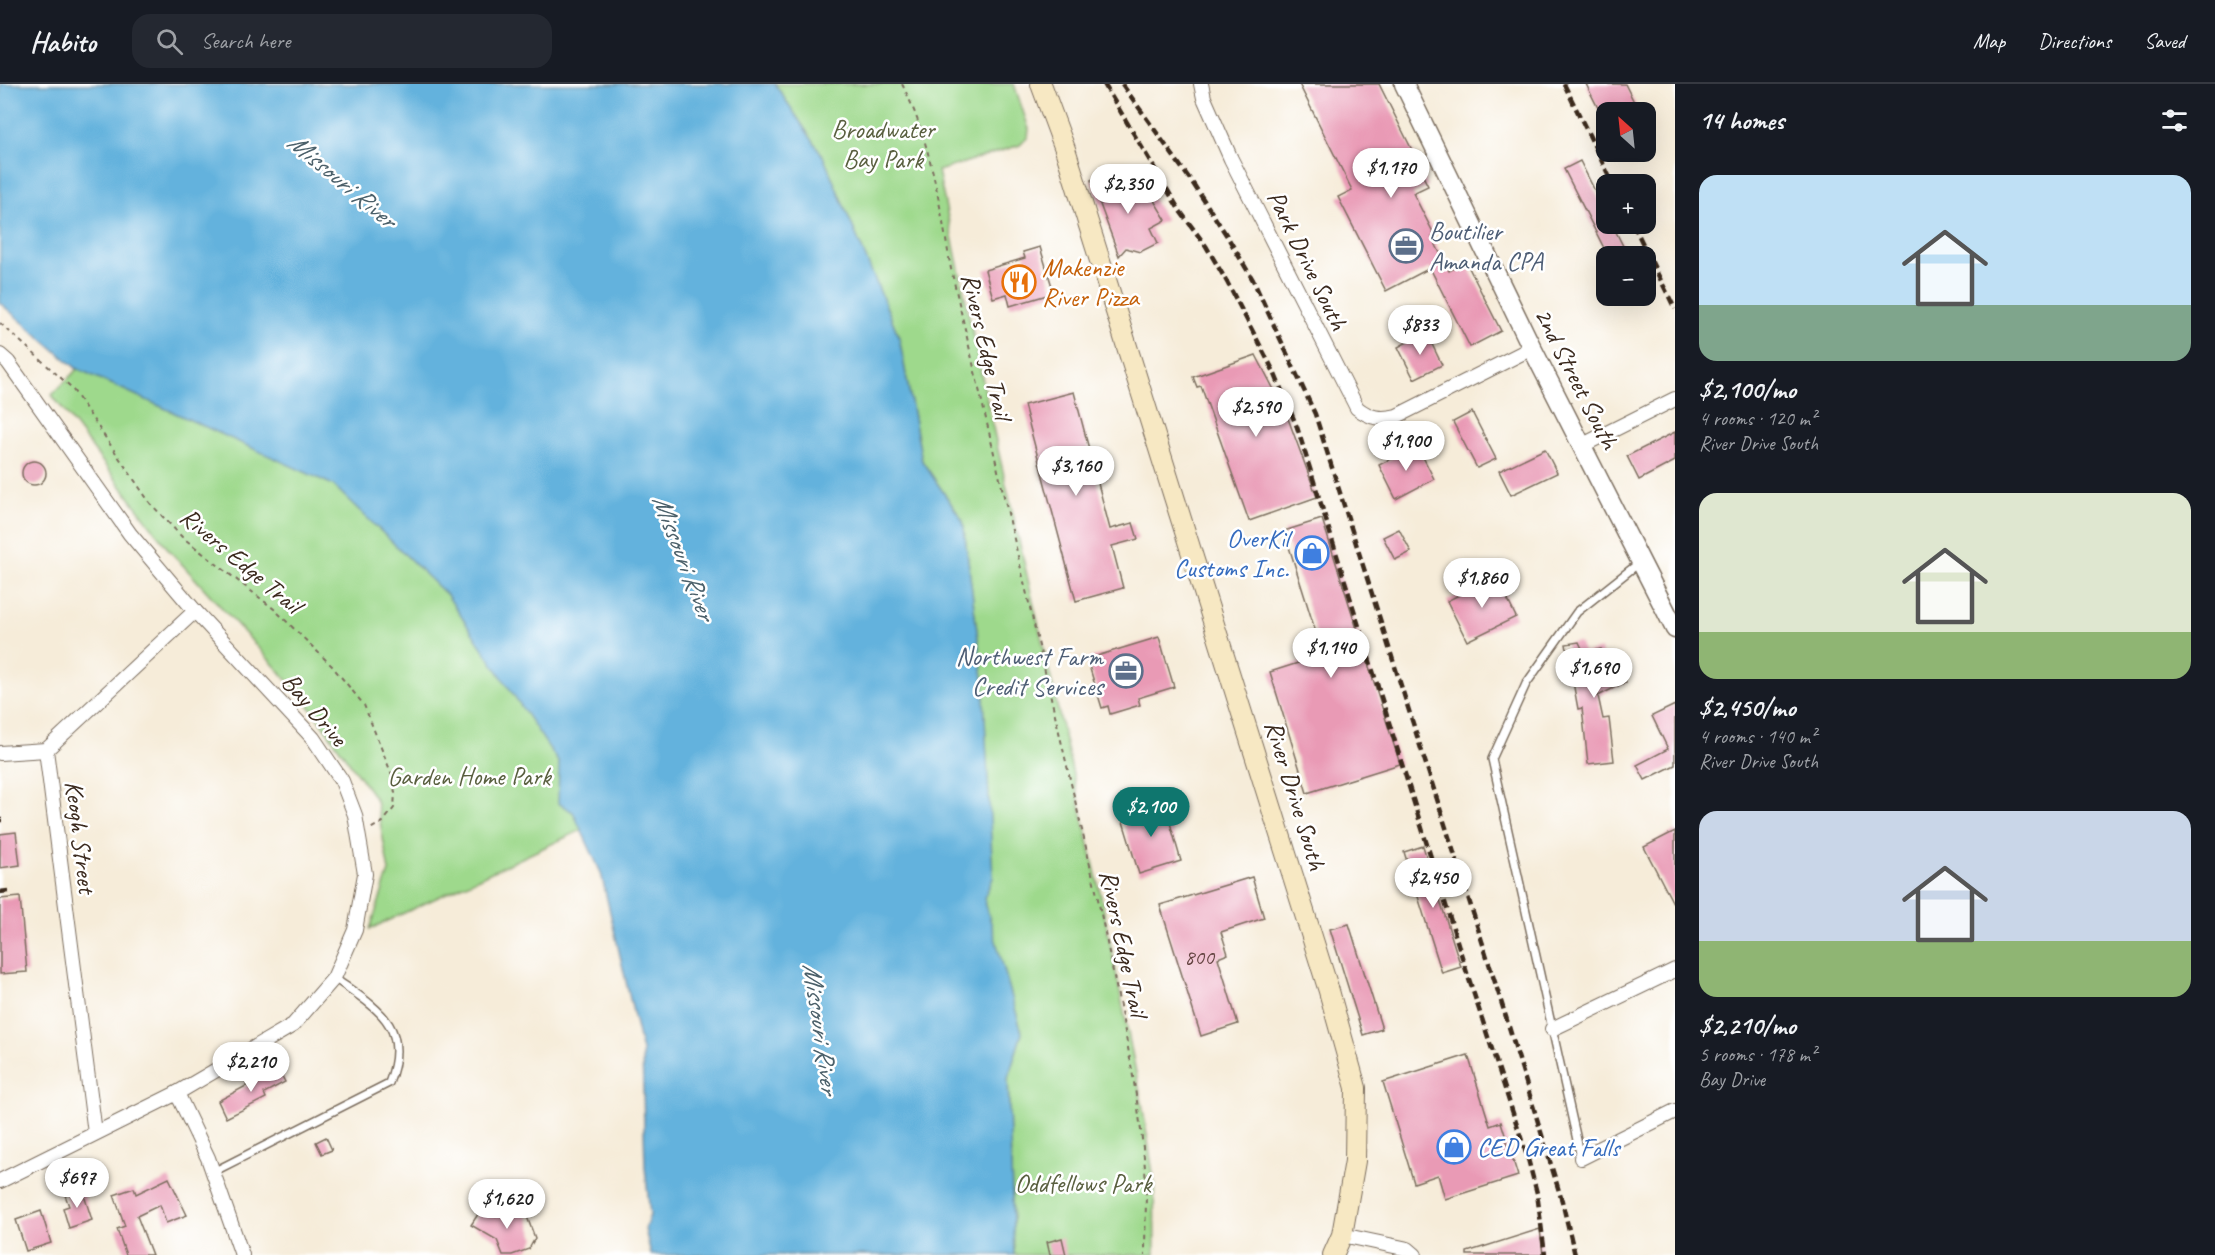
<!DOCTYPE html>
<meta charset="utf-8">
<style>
body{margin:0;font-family:Caveat,sans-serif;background:#242831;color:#f1f3f6;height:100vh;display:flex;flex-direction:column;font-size:22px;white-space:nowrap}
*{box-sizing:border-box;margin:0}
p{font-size:20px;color:#9ea1a6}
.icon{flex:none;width:33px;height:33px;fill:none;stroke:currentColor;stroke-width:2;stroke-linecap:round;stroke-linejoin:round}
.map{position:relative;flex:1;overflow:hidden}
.details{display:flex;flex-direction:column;background:#171b24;width:540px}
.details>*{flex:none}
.needle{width:39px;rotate:333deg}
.tools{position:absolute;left:1596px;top:18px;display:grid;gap:12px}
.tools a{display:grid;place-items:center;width:60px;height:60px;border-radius:12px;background:#171b24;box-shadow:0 6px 24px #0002;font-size:30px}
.price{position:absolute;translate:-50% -51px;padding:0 14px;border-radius:21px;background:#fff;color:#222;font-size:20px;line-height:39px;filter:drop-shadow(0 2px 3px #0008)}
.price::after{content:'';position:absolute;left:50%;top:36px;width:18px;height:14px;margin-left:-9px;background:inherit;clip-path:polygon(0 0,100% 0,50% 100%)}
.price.selected{background:#0f766e;color:#fff}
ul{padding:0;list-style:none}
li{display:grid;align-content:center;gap:12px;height:318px;padding:0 24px}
li span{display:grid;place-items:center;height:186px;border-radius:18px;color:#555}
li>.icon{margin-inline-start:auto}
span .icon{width:108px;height:108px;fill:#fffc;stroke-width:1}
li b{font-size:26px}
h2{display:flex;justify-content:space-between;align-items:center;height:72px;padding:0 24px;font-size:26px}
header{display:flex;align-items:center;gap:36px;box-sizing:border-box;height:84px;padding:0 30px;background:#171b24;border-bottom:2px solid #363941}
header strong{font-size:28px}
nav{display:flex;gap:33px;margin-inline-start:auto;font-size:21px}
.search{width:420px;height:54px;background:#242831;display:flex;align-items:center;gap:15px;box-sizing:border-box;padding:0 21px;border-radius:18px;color:#9ea1a6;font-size:22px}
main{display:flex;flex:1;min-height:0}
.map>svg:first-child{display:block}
.green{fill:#9ed98c;stroke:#6c8255;stroke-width:1.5}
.water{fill:#63b2dd;stroke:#4f6e7e;stroke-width:1.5}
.building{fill:#e99ab5}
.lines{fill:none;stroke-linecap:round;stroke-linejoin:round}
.service-casing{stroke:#7c6e5f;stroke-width:10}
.minor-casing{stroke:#7c6e5f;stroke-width:16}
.tertiary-casing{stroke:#7c6e5f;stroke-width:21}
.secondary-casing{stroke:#7c6e5f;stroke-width:22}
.path{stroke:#7c6e5f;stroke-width:2;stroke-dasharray:4.5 4.5;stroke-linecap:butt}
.service{stroke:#fff;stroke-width:7}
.minor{stroke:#fff;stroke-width:14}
.tertiary{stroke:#fff;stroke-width:18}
.secondary{stroke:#f7e8c3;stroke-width:20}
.rail{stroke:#3b2a1e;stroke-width:4.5;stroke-dasharray:9 4.5;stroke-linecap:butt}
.labels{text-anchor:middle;stroke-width:5;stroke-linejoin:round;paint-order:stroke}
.number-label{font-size:22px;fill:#664644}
.park-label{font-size:26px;fill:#595f3f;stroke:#fff}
.service-label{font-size:26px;fill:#4e5e75;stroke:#fff;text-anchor:start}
.street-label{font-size:26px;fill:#3b2a1e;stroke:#fff}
.food-label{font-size:26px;fill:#c56008;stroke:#fff;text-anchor:start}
.shop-label{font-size:26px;fill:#366cbe;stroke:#fff;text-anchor:end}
.water-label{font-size:27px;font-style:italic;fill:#4b606a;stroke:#fff}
</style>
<header>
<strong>Habito</strong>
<div class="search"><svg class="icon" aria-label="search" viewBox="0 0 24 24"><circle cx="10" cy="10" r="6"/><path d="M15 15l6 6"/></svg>Search here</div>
<nav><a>Map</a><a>Directions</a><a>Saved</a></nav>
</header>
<main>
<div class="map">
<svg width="1675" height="1171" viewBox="0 0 1675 1171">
<rect width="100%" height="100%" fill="#fff"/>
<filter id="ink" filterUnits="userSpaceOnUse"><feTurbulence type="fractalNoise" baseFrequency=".0167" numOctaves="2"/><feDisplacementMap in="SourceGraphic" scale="12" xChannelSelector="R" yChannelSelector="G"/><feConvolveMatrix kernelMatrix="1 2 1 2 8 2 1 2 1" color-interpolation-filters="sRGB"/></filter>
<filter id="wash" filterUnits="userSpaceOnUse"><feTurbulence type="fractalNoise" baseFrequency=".008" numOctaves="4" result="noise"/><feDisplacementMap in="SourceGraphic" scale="24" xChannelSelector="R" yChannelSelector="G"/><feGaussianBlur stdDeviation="1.35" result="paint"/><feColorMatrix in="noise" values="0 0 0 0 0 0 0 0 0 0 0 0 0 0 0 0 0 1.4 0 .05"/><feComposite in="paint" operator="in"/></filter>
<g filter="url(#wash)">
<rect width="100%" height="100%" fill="#f6ecd9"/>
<g class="green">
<polygon points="775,0 1014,0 1029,45 1028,53 1020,61 938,87 991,335 1100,808 1142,1019 1154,1096 1155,1171 1014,1171 1008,994 1022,949 983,814 992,794 983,594 963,437 922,377 899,253 823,72"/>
<polygon points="88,274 289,365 406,447 542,620 592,741 370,845 389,787 376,716 302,612 169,466 52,311"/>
</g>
<polygon class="water" points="0,0 775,0 823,72 899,253 922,377 963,437 983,594 993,794 984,814 1022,949 1008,994 1014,1171 651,1171 645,1145 650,1131 645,1083 642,967 601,789 573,728 558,719 559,679 447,511 333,401 76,284 0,219"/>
<g id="blocks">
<g class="building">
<polygon points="1299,0 1379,0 1416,74 1414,74 1428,102 1413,109 1435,152 1432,153 1449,187 1466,178 1501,247 1470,263 1430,184 1386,207 1338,113 1352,106"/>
<polygon points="1586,0 1625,0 1639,28 1600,28"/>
<polygon points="1580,77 1606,129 1606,140 1612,140 1628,172 1608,172 1564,85"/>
<polygon points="1113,88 1127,115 1147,105 1166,136 1151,144 1158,159 1140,168 1126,164 1119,172 1091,96"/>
<polygon points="1040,163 1054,209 1010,222 1007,210 993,214 985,186 1025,174 1023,168"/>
<polygon points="1426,248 1442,281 1414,295 1398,263"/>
<polygon points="1256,271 1286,329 1317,413 1249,437 1201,302 1197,303 1193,293"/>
<polygon points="1074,308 1110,445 1133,439 1138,455 1112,462 1123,504 1076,517 1024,321"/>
<polygon points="1472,328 1496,375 1477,384 1453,338"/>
<polygon points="1675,348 1675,377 1639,396 1627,372"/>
<polygon points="1417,361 1434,395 1396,415 1379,381"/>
<polygon points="1545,365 1557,389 1511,411 1499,387"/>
<circle cx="34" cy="389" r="12"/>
<polygon points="1322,435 1400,680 1307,709 1270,588 1323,571 1284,447"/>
<polygon points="1399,445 1411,468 1395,476 1383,453"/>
<polygon points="1496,492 1516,533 1467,557 1447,517"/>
<polygon points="1159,553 1174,603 1138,614 1140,621 1110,630 1108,622 1102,624 1087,575"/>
<polygon points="1579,558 1584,569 1601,565 1604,583 1617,580 1626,598 1598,612 1603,635 1609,634 1614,677 1588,680 1582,624 1578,625 1566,560"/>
<polygon points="1675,621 1675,681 1645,696 1637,681 1668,665 1652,632"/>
<polygon points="1164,718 1181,777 1139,790 1121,731"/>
<polygon points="1675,747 1675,823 1644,763"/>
<polygon points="16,748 20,781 0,784 0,750"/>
<polygon points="1423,762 1461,883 1442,889 1404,768"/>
<polygon points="1252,793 1264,834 1221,848 1228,870 1218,874 1238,940 1201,952 1160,821"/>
<polygon points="20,813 27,888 0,890 0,815"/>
<polygon points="1349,840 1382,945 1363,951 1330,845"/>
<polygon points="1468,971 1490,1042 1501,1038 1518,1092 1445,1115 1438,1091 1414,1099 1383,998"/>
<polygon points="277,983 285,998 264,1009 266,1014 226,1034 218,1017 261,994 260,992"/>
<polygon points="326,1053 332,1066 322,1070 316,1058"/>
<polygon points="169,1094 187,1131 166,1139 160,1121 137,1132 152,1171 126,1171 117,1145 125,1142 114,1111 134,1104 136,1110"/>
<polygon points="82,1105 92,1136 69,1144 63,1124 69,1122 65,1111"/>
<polygon points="523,1122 535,1154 529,1165 512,1171 503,1171 497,1156 471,1141 482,1124 496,1132"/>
<polygon points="41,1127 51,1159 26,1167 16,1136"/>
<polygon points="1540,1145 1543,1171 1467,1171 1467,1168"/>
<polygon points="1062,1154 1066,1171 1050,1171 1047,1158"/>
</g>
</g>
</g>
<g filter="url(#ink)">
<use href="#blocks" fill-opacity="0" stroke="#7c6e5f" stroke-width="1.5"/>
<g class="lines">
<defs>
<g id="service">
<polyline points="1581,1074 1492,675 1526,600 1577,528 1639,479"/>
<path d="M213,1088l176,-89c23,-58 -13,-75 -55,-105"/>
</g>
<g id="minor">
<path d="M1201,0l3,14 27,61 126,249c13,10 23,12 40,8l135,-68"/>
<polyline points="0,271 8,278 130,450 195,527 313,654 342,697 355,731 365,790 355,846 334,894 293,941 177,1009 0,1097"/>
<polyline points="1583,361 1675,315"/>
<polyline points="0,669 46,666"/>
<polyline points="1552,945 1675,886"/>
<polyline points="177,1009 208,1074 242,1171"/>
<polyline points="95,1049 46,666 195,527"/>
<polyline points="1581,1074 1675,1027"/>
<polyline points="1342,1151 1408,1165 1415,1171"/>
</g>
<polyline id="tertiary" points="1404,0 1532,264 1675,545"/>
<polyline id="secondary" points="1041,0 1065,65 1329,907 1356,1004 1355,1077 1342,1151 1333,1171"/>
</defs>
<use href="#service" class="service-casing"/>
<use href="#minor" class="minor-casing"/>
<use href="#tertiary" class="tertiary-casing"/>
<use href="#secondary" class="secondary-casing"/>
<g class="path">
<path d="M902,0c29,57 38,122 49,185l147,630c18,89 39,179 47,269 2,29 0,58 0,87"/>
<polyline points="0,239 71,303 150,419 182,453 274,525 332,582 364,621 392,691 395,709 394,724 383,738 370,745"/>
</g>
<use href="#service" class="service"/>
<use href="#minor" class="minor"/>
<use href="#tertiary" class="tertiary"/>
<use href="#secondary" class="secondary"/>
<g class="rail">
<polyline points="1104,0 1180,127 1206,162 1227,198 1274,288 1297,343 1467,889 1528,1075 1537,1109 1545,1171"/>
<polyline points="1122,0 1194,101 1227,152 1253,196 1315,330 1506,933 1562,1117 1575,1171"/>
<polyline points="1564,0 1613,100"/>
<polyline points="1633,140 1675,225"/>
<polyline points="0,736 2,736"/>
<polyline points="0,808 8,807"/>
</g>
</g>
</g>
<defs>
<symbol id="office-ring" viewBox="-11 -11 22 22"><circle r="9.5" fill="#fff" stroke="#5c6f8a" stroke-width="1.5"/><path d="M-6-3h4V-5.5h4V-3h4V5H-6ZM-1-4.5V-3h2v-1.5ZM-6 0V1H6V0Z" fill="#5c6f8a"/></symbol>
<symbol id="restaurant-ring" viewBox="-11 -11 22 22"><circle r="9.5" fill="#fff" stroke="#e8710a" stroke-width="1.5"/><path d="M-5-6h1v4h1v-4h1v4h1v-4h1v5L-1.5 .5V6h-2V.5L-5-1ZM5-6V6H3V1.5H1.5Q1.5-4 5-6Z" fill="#e8710a"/></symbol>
<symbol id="shop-ring" viewBox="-11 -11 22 22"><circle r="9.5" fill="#fff" stroke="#3f7fe0" stroke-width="1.5"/><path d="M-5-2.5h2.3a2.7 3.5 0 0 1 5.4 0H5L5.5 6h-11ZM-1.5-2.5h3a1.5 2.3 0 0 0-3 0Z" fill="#3f7fe0"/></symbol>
</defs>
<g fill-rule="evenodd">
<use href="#office-ring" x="1387" y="143" width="38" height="38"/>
<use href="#restaurant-ring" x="1000" y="179" width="38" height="38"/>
<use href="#shop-ring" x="1293" y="450" width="38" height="38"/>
<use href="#office-ring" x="1107" y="568" width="38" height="38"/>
<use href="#shop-ring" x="1435" y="1044" width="38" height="38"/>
</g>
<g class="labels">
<g class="number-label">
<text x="1199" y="880">800</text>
</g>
<g class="park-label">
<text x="883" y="54">Broadwater<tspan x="883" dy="30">Bay Park</tspan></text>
<text x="469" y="701">Garden Home Park</text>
<text x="1083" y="1108">Oddfellows Park</text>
</g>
<g class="service-label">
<text x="1429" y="156">Boutilier<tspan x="1429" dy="30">Amanda CPA</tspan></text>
<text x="1103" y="581" text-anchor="end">Northwest Farm<tspan x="1103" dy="30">Credit Services</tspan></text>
</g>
<g class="street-label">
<text transform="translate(1308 176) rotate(64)" y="9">Park Drive South</text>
<text transform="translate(987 262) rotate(77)" y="9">Rivers Edge Trail</text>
<text transform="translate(1577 294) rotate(63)" y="9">2nd Street South</text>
<text transform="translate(241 476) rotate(40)" y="9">Rivers Edge Trail</text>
<text transform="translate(315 625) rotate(50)" y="9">Bay Drive</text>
<text transform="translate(1296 711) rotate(73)" y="9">River Drive South</text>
<text transform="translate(81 753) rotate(83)" y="9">Keogh Street</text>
<text transform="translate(1124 859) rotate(78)" y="9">Rivers Edge Trail</text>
</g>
<g class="food-label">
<text x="1042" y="192">Makenzie<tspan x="1042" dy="30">River Pizza</tspan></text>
</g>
<g class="shop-label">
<text x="1289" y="463">OverKil<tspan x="1289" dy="30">Customs Inc.</tspan></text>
<text x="1477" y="1072" text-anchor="start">CED Great Falls</text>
</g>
<g class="water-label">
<text transform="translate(342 96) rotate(40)" y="9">Missouri River</text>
<text transform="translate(684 473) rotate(69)" y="9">Missouri River</text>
<text transform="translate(821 944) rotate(82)" y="9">Missouri River</text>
</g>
</g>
</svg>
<div class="tools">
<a><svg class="needle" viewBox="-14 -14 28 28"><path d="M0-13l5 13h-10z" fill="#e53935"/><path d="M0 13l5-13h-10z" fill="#9ea1a6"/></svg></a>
<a>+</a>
<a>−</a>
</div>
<b class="price" style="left:1391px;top:115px">$1,170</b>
<b class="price" style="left:1128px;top:131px">$2,350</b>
<b class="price" style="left:1420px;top:272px">$833</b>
<b class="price" style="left:1256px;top:354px">$2,590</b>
<b class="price" style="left:1406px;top:388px">$1,900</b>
<b class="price" style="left:1076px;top:413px">$3,160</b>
<b class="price" style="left:1482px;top:525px">$1,860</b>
<b class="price" style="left:1331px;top:595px">$1,140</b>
<b class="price" style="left:1594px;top:615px">$1,690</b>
<b class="price selected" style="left:1151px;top:754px">$2,100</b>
<b class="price" style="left:1433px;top:825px">$2,450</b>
<b class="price" style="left:251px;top:1009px">$2,210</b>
<b class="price" style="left:77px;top:1125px">$697</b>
<b class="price" style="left:507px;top:1146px">$1,620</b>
</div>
<section class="details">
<h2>14 homes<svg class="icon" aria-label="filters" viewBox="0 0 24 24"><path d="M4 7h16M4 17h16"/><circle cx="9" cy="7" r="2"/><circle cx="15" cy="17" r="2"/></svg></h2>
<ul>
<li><span style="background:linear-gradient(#bfe0f5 70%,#7fa58c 0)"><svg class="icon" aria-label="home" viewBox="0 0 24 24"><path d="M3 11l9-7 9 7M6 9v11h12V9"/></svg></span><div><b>$2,100/mo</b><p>4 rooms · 120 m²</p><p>River Drive South</p></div></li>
<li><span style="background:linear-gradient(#dfe7d0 75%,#8fb573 0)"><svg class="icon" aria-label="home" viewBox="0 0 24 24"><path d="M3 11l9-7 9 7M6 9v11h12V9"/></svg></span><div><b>$2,450/mo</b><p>4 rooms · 140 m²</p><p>River Drive South</p></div></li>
<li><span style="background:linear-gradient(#c9d6e8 70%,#8fb573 0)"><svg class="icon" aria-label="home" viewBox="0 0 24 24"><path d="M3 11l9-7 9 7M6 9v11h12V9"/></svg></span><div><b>$2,210/mo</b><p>5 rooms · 178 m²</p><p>Bay Drive</p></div></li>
</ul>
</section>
</main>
